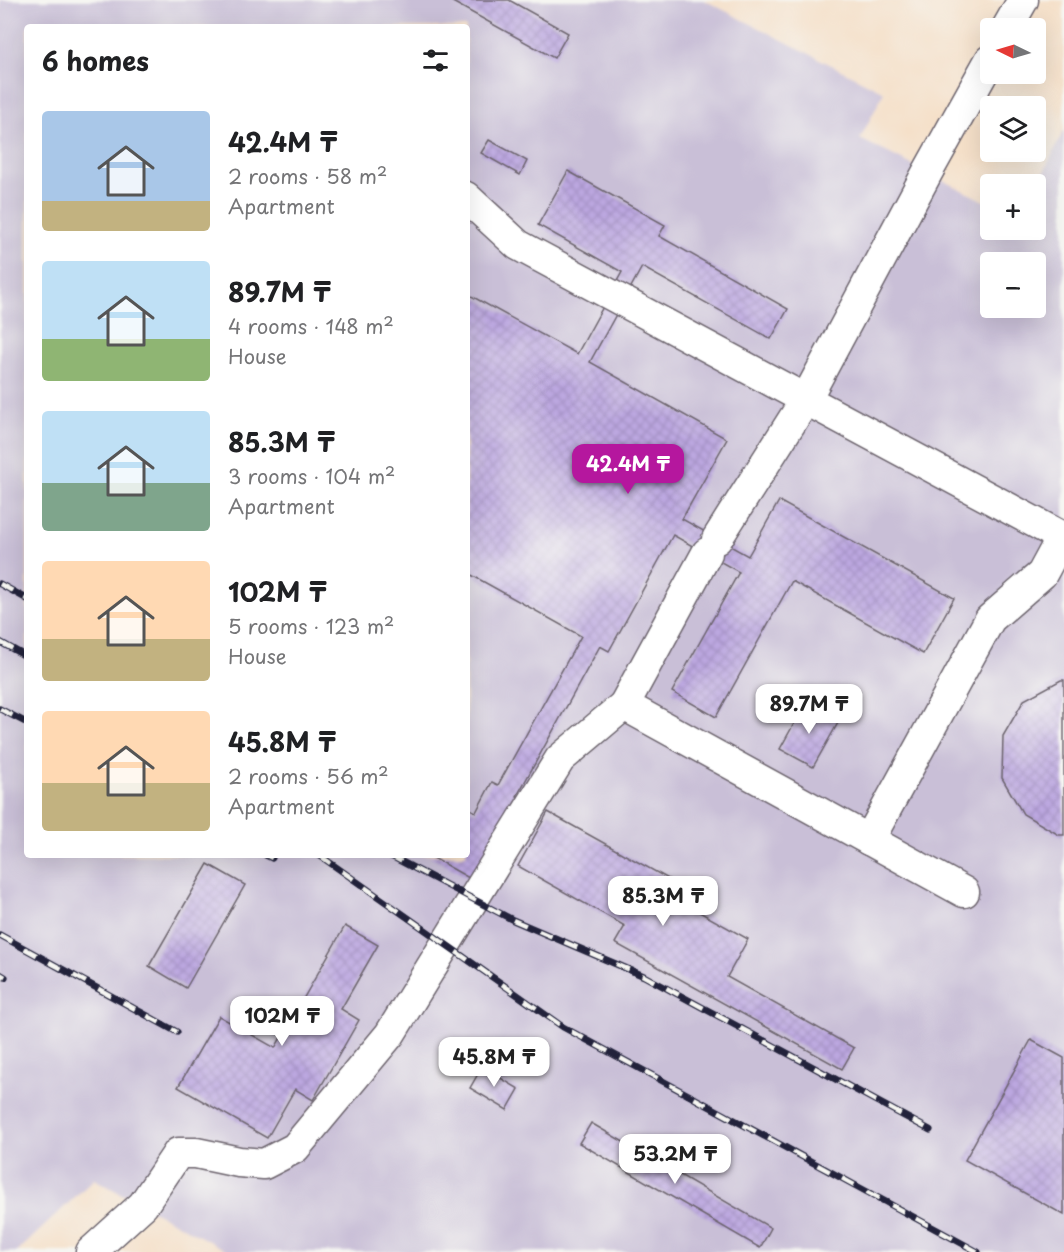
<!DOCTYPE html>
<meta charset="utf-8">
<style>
body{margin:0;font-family:"Playpen Sans",sans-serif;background:#f6f6f6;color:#202124;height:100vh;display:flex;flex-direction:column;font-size:22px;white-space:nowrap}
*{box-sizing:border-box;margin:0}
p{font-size:20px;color:#757577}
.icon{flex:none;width:33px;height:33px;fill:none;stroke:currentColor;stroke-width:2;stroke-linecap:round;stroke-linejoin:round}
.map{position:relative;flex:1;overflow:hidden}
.details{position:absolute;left:24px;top:24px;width:446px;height:834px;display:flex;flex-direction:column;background:#fff;border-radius:6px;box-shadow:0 6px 24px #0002}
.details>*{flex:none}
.needle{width:39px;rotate:275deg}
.controls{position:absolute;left:980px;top:18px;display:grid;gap:12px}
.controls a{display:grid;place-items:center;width:66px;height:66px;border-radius:6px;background:#fff;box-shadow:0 6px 24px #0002;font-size:30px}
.price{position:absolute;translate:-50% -51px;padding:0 14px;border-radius:12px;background:#fff;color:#222;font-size:20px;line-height:39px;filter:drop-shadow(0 2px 3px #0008)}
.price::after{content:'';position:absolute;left:50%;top:36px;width:18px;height:14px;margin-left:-9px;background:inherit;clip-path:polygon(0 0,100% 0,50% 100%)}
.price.current{background:#b5179e;color:#fff}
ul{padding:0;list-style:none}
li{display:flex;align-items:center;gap:18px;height:150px;padding:0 18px}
li span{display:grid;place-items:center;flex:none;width:168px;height:120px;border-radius:6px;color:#555}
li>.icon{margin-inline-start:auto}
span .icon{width:72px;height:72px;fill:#fffc;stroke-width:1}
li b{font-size:26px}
h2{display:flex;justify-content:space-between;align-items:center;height:72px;padding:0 18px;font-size:26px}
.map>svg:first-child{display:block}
.industrial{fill:#c9bfd7;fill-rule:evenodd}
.building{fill:url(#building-cross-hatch)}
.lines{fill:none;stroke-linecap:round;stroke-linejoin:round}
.minor-casing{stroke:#6c646d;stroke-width:33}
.minor{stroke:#fff;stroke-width:30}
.rail-casing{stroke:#22223b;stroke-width:7}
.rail{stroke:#f6f6f2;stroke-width:4.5;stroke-dasharray:14;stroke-linecap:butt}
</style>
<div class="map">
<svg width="1064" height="1252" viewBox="0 0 1064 1252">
<defs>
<pattern id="building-cross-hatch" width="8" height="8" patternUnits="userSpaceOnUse" patternTransform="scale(1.5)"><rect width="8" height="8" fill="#bca7e0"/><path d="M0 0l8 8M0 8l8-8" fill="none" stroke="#a18fc1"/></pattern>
</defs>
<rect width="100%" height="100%" fill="#f6f6f2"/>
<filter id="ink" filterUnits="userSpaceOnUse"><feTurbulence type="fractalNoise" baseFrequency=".0167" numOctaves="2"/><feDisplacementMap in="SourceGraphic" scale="12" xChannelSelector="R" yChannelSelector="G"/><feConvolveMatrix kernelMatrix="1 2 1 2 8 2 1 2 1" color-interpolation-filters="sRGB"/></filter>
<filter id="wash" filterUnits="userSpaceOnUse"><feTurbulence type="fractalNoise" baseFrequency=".008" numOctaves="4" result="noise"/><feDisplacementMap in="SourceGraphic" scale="24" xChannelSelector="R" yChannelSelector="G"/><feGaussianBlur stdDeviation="1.35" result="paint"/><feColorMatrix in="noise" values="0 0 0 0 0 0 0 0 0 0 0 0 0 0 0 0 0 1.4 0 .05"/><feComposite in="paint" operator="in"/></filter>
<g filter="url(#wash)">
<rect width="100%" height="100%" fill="#f5e0c9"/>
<path class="industrial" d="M0,0h704l180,92 -24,47 130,65v26h45v-40l29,-60v1122h-835l-135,-73 -77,73h-17zM27,27h439v828h-439zM990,262h45v46h-45z"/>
<g id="blocks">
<g class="building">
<polygon points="449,0 509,0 568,33 554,58"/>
<polygon points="489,140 527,161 520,175 481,153"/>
<polygon points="568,171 665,225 659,236 788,309 771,339 642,267 590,362 727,439 682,519 748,556 779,501 954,598 923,654 792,581 716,717 672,692 739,572 673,535 609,651 600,646 517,796 523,799 476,882 428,855 466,855 466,807 476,812 492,782 498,785 581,636 466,572 466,293 577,354 622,272 538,225"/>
<polygon points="1061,680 1064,680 1064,835 1059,835 1023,814 1002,778 1003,736 1024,700"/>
<polygon points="806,702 839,721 813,767 780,749"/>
<polygon points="548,812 674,882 667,894 748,939 727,977 854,1048 842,1069 615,943 625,926 518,866"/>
<polygon points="208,864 245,885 186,988 149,966"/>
<polygon points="345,926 378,945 341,1009 359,1020 313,1100 295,1089 267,1138 178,1087 219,1016 275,1048"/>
<polygon points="1031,1040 1064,1058 1064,1215 965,1160"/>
<polygon points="482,1067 519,1089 507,1110 470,1088"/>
<polygon points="591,1123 771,1228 760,1248 579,1143"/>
</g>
</g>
</g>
<g filter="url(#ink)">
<use href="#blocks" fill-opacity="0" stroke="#6c646d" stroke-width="1.5"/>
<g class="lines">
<defs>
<g id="minor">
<polyline points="1007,28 1023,0"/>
<polyline points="466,197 518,245 1064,538"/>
<polyline points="717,539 806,399 927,173 990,60"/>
<polyline points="707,553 624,705 964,892"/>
<polyline points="869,840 990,619 1042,574 1062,537"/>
<polyline points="91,1252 143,1205 178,1153 196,1153 239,1162 264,1164 295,1148 390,1034 560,759 624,705"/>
</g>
</defs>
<use href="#minor" class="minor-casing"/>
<use href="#minor" class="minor"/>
<defs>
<g id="rail">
<polyline points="0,584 27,599"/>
<polyline points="0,642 27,657"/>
<polyline points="0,709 27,723"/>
<polyline points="266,855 272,858"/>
<polyline points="319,855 563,1027 978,1252"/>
<polyline points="389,855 513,920 644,976 930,1130"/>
<polyline points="0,935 177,1032"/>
<polyline points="0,974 5,977"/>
</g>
</defs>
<use href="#rail" class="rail-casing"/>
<use href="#rail" class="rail"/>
</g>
</g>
</svg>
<div class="controls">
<a><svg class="needle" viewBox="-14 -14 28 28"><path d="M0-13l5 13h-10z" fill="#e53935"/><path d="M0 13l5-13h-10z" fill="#757577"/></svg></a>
<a><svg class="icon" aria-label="layers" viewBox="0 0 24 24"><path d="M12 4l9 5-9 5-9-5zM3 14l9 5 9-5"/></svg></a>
<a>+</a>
<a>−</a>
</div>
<b class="price current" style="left:628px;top:495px">42.4M ₸</b>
<b class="price" style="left:809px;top:735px">89.7M ₸</b>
<b class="price" style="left:663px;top:927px">85.3M ₸</b>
<b class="price" style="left:282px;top:1047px">102M ₸</b>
<b class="price" style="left:494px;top:1088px">45.8M ₸</b>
<b class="price" style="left:675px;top:1185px">53.2M ₸</b>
<section class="details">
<h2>6 homes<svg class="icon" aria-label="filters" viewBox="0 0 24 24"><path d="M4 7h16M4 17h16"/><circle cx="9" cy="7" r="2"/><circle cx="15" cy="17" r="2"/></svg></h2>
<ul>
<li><span style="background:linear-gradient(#a9c7e8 75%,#c2b280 0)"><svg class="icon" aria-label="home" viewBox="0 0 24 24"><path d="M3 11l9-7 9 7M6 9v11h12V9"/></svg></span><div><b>42.4M ₸</b><p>2 rooms · 58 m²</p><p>Apartment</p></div></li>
<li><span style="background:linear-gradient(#bfe0f5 65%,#8fb573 0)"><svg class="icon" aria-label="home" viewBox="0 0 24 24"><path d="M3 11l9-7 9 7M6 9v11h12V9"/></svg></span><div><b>89.7M ₸</b><p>4 rooms · 148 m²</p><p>House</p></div></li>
<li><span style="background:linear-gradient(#bfe0f5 60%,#7fa58c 0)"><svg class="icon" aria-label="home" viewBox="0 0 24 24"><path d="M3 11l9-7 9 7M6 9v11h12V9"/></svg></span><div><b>85.3M ₸</b><p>3 rooms · 104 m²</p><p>Apartment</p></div></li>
<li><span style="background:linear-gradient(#ffd9b3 65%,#c2b280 0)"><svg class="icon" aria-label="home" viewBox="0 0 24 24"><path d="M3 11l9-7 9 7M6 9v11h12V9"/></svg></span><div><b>102M ₸</b><p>5 rooms · 123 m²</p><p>House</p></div></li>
<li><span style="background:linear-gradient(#ffd9b3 60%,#c2b280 0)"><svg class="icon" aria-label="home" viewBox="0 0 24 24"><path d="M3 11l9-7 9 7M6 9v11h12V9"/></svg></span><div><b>45.8M ₸</b><p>2 rooms · 56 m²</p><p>Apartment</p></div></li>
</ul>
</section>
</div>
